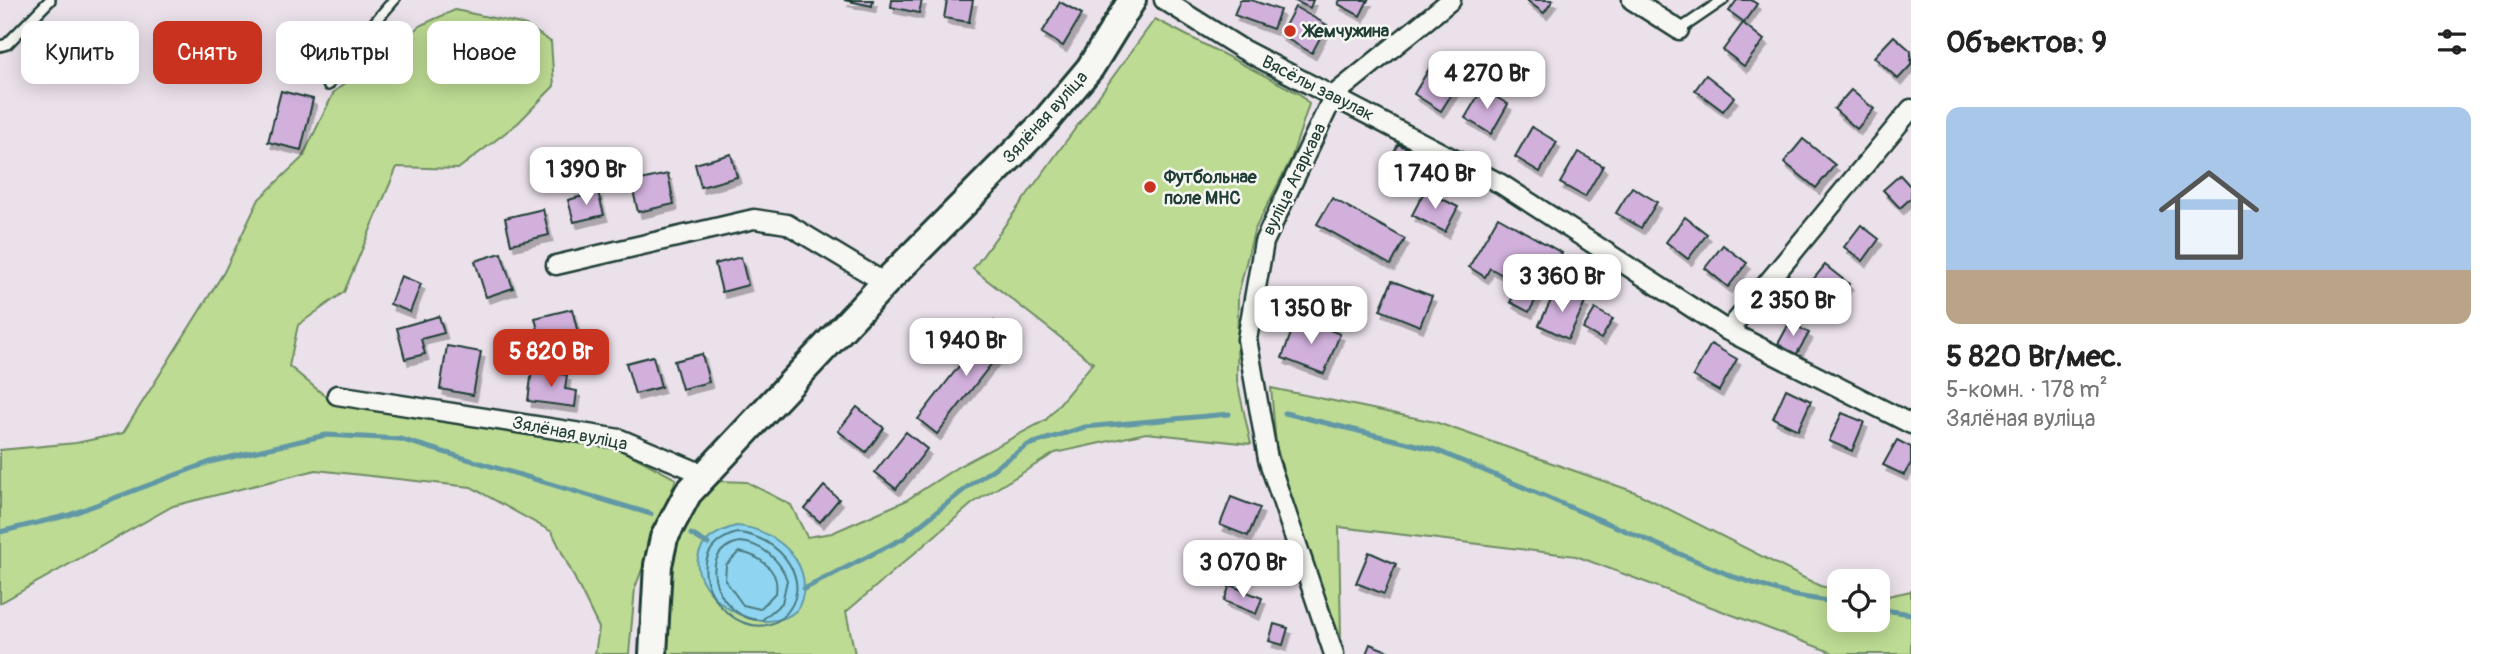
<!DOCTYPE html>
<html lang="ru">
<meta charset="utf-8">
<style>
body{margin:0;font-family:Pangolin,sans-serif;background:#f6f6f6;color:#222;height:100vh;display:flex;flex-direction:column;font-size:26px;white-space:nowrap}
*{box-sizing:border-box;margin:0}
p{font-size:23px;color:#767676}
.icon{flex:none;width:38px;height:38px;fill:none;stroke:currentColor;stroke-width:2;stroke-linecap:round;stroke-linejoin:round}
.map{position:relative;flex:1;overflow:hidden}
.panel{display:flex;flex-direction:column;background:#fff;width:595px}
.panel>*{flex:none}
.banner{position:absolute;left:21px;top:21px;width:665px;height:63px;display:flex;gap:14px}
.fabs{position:absolute;left:1827px;top:569px;display:grid;gap:14px}
.fabs a{display:grid;place-items:center;width:63px;height:63px;border-radius:14px;background:#fff;box-shadow:0 4px 18px #0003;font-size:35px}
.price{position:absolute;translate:-50% -60px;padding:0 16px;border-radius:14px;background:#fff;color:#222;font-size:23px;line-height:46px;filter:drop-shadow(0 2px 4px #0008)}
.price::after{content:'';position:absolute;left:50%;top:42px;width:21px;height:16px;margin-left:-10px;background:inherit;clip-path:polygon(0 0,100% 0,50% 100%)}
.price.on{background:#c8321e;color:#fff}
ul{padding:0;list-style:none}
li{display:grid;align-content:center;gap:14px;height:371px;padding:0 35px}
li+li{border-top:2px solid #e0e0e0}
li span{display:grid;place-items:center;height:217px;border-radius:14px;color:#555}
li>.icon{margin-inline-start:auto}
span .icon{width:126px;height:126px;fill:#fffc;stroke-width:1}
li b{font-size:30px}
h2{display:flex;justify-content:space-between;align-items:center;height:84px;padding:0 35px;font-size:30px}
.chip{padding:0 24px;border-radius:14px;background:#fff;box-shadow:0 4px 18px #0003;font-size:24px;line-height:63px}
.chip.on{background:#c8321e;color:#fff}
main{display:flex;flex:1;min-height:0}
.map>svg:first-child{display:block}
.green{fill:#bddb93;stroke:#6e8c64;stroke-width:2}
.water{fill:#8fd5f1;stroke:#6298a5;stroke-width:2}
.lines{fill:none;stroke-linecap:round;stroke-linejoin:round}
.shore{stroke:#4c7a80;stroke-width:2}
.stream{stroke:#6298a5;stroke-width:5}
.building{fill:#d1b1dc;stroke:#1f3d34;stroke-width:2;filter:url(#shadow)}
.lane-casing{stroke:#1f3d34;stroke-width:14}
.street-casing{stroke:#1f3d34;stroke-width:23}
.secondary-casing{stroke:#1f3d34;stroke-width:32}
.lane{stroke:#f6f6f2;stroke-width:9}
.street{stroke:#f6f6f2;stroke-width:18}
.secondary{stroke:#f6f6f2;stroke-width:26}
.poi-dot{fill:#c8321e;stroke:#f6f6f2;stroke-width:2.5}
.labels{text-anchor:middle;stroke-width:5;stroke-linejoin:round;paint-order:stroke}
.poi-label{font-size:18px;font-weight:bold;fill:#1f3d34;stroke:#f6f6f2;text-anchor:start}
.street-label{font-size:18px;fill:#1f3d34;stroke:#f6f6f2}
</style>
<main>
<div class="map">
<svg width="1911" height="654" viewBox="0 0 1911 654">
<defs>
<filter id="shadow"><feDropShadow dx="3.5" dy="6" stdDeviation="0" flood-color="#0004"/></filter>
</defs>
<rect width="100%" height="100%" fill="#ebe1eb"/>
<filter id="ink" filterUnits="userSpaceOnUse"><feTurbulence type="fractalNoise" baseFrequency=".0143" numOctaves="2"/><feDisplacementMap in="SourceGraphic" scale="14" xChannelSelector="R" yChannelSelector="G"/><feConvolveMatrix kernelMatrix="1 2 1 2 8 2 1 2 1" color-interpolation-filters="sRGB"/></filter>
<g filter="url(#ink)">
<g class="green">
<polygon points="455,10 526,25 551,42 554,86 518,123 458,169 397,167 344,292 298,325 289,366 324,395 467,425 596,442 622,450 676,479 635,588 629,654 595,654 599,628 552,532 471,487 316,470 173,506 0,603 0,450 76,443 123,433 224,272 259,199 302,158 334,92 421,25"/>
<polygon points="1155,19 1300,94 1309,104 1291,159 1254,231 1238,295 1237,381 1251,444 1146,433 1055,453 973,503 846,612 855,654 662,654 668,565 689,509 720,481 747,482 791,505 807,537 832,533 905,501 959,466 1046,420 1093,363 973,269"/>
<polygon points="1271,388 1435,422 1635,492 1820,586 1839,590 1839,620 1878,620 1878,598 1911,591 1911,654 1836,654 1576,556 1339,527 1341,639 1302,534 1276,445"/>
</g>
<path class="water" d="M736,526c41,2 85,42 61,84 -49,44 -157,-57 -61,-84z"/>
<g class="lines">
<g class="shore">
<path d="M737,533c41,2 82,50 45,85 -50,36 -117,-65 -45,-85z"/>
<path d="M739,542c22,1 41,17 48,38l-5,23 -20,17c-41,2 -71,-67 -23,-78z"/>
<path d="M739,552c20,3 41,18 37,40l-16,17 -17,-4 -18,-25 1,-15z"/>
</g>
<g class="stream">
<polyline points="1285,413 1436,450 1734,577 1791,595 1839,603"/>
<polyline points="0,532 69,515 210,462 326,435 400,439 651,514"/>
<polyline points="691,534 708,544"/>
<polyline points="804,589 904,538 970,485 1028,445 1085,427 1229,414"/>
<polyline points="1878,609 1911,614"/>
</g>
</g>
<g class="building">
<polygon points="844,0 873,0 872,6"/>
<polygon points="892,0 922,0 919,13 891,7"/>
<polygon points="947,0 973,0 969,22 944,18"/>
<polygon points="1240,0 1251,0 1280,10 1273,29 1234,15"/>
<polygon points="1293,0 1313,0 1310,8"/>
<polygon points="1340,0 1368,0 1360,16 1338,4"/>
<polygon points="1526,0 1553,0 1544,13"/>
<polygon points="1737,0 1751,0 1757,4 1744,22 1729,11"/>
<polygon points="1060,2 1082,14 1063,46 1042,33"/>
<polygon points="1295,7 1327,25 1312,53 1280,35"/>
<polygon points="1743,23 1764,40 1744,66 1723,50"/>
<polygon points="1894,36 1911,51 1911,65 1898,79 1874,57"/>
<polygon points="1432,64 1460,81 1441,111 1414,94"/>
<polygon points="1706,75 1734,97 1723,111 1695,90"/>
<polygon points="1482,89 1508,104 1491,134 1465,118"/>
<polygon points="1851,90 1874,109 1857,129 1834,109"/>
<polygon points="281,91 313,99 301,150 268,142"/>
<polygon points="1532,127 1557,142 1540,172 1515,157"/>
<polygon points="1803,139 1835,165 1816,188 1784,162"/>
<polygon points="1398,144 1452,171 1446,183 1393,155"/>
<polygon points="1578,152 1603,166 1585,197 1560,183"/>
<polygon points="731,154 737,177 701,187 695,164"/>
<polygon points="668,174 674,204 638,212 631,182"/>
<polygon points="1900,175 1911,187 1911,198 1900,208 1883,190"/>
<polygon points="1632,187 1657,202 1641,228 1616,213"/>
<polygon points="1425,190 1458,207 1445,232 1412,215"/>
<polygon points="598,192 604,215 574,222 568,200"/>
<polygon points="1332,198 1405,239 1391,265 1317,224"/>
<polygon points="543,209 549,235 511,244 505,218"/>
<polygon points="1498,217 1562,253 1529,312 1510,302 1520,285 1490,268 1485,277 1469,267"/>
<polygon points="1685,217 1707,234 1688,259 1666,242"/>
<polygon points="1861,225 1879,239 1863,261 1844,247"/>
<polygon points="1723,245 1747,263 1728,287 1705,268"/>
<polygon points="501,253 513,288 486,297 475,261"/>
<polygon points="741,257 748,285 722,292 715,264"/>
<polygon points="1825,265 1849,284 1835,302 1811,282"/>
<polygon points="401,276 421,284 410,312 390,304"/>
<polygon points="1392,281 1432,296 1420,326 1380,310"/>
<polygon points="1556,290 1585,303 1568,339 1539,325"/>
<polygon points="572,309 578,333 541,342 535,318"/>
<polygon points="1595,309 1613,319 1601,339 1583,329"/>
<polygon points="439,316 444,333 421,339 425,354 405,359 397,328"/>
<polygon points="1297,317 1340,334 1324,374 1282,358"/>
<polygon points="994,321 1013,336 937,434 918,419"/>
<polygon points="1790,322 1809,333 1796,355 1778,344"/>
<polygon points="1711,344 1737,359 1719,391 1693,376"/>
<polygon points="447,346 481,352 473,395 440,389"/>
<polygon points="702,354 709,382 682,389 674,361"/>
<polygon points="653,356 661,387 635,394 626,363"/>
<polygon points="532,370 567,375 565,389 577,391 575,407 528,401"/>
<polygon points="1786,389 1811,401 1798,430 1773,418"/>
<polygon points="857,407 884,428 866,452 838,431"/>
<polygon points="1842,413 1864,422 1852,451 1829,441"/>
<polygon points="906,432 927,449 896,489 875,472"/>
<polygon points="1897,440 1911,447 1911,463 1904,475 1883,465"/>
<polygon points="824,486 839,499 820,522 805,509"/>
<polygon points="1231,497 1260,508 1248,536 1220,525"/>
<polygon points="1369,552 1396,564 1384,594 1356,583"/>
<polygon points="1230,585 1262,598 1256,614 1224,601"/>
<polygon points="1274,624 1288,628 1283,645 1269,641"/>
<polygon points="1370,644 1390,652 1389,654 1366,654"/>
</g>
<g class="lines">
<defs>
<g id="lane">
<polyline points="1679,30 1723,0"/>
<polyline points="0,46 7,44 50,0"/>
<polyline points="328,85 349,52 394,0"/>
</g>
<g id="street">
<polyline points="1164,0 1242,49 1501,184 1728,331 1911,424"/>
<polyline points="1632,0 1679,30"/>
<polyline points="556,265 754,219 787,224 885,283"/>
<polyline points="1728,331 1911,109"/>
<polyline points="337,395 620,439 703,474"/>
<polyline points="1334,654 1268,459 1247,339 1264,242 1334,95 1451,0"/>
</g>
<polyline id="secondary" points="653,654 658,565 664,538 688,493 885,283 1042,125 1090,68 1132,0"/>
</defs>
<use href="#lane" class="lane-casing"/>
<use href="#street" class="street-casing"/>
<use href="#secondary" class="secondary-casing"/>
<use href="#lane" class="lane"/>
<use href="#street" class="street"/>
<use href="#secondary" class="secondary"/>
</g>
</g>
<g class="poi-dot">
<circle cx="1290" cy="31" r="7"/>
<circle cx="1150" cy="187" r="7"/>
</g>
<g class="labels">
<g class="poi-label">
<text x="1304" y="37">Жемчужина</text>
<text x="1164" y="183">Футбольнае<tspan x="1164" dy="21">поле МНС</tspan></text>
</g>
<g class="street-label">
<text transform="translate(1318 88) rotate(27)" y="6">Вясёлы завулак</text>
<text transform="translate(1045 117) rotate(-48)" y="6">Зялёная вуліца</text>
<text transform="translate(1294 179) rotate(-64)" y="6">вуліца Агаркава</text>
<text transform="translate(570 433) rotate(11)" y="6">Зялёная вуліца</text>
</g>
</g>
</svg>
<div class="fabs">
<a><svg class="icon" aria-label="locate" viewBox="0 0 24 24"><circle cx="12" cy="12" r="6"/><path d="M12 2v4M12 18v4M2 12h4M18 12h4"/></svg></a>
</div>
<b class="price" style="left:1487px;top:111px">4 270 Br</b>
<b class="price" style="left:586px;top:207px">1 390 Br</b>
<b class="price" style="left:1435px;top:211px">1 740 Br</b>
<b class="price" style="left:1562px;top:314px">3 360 Br</b>
<b class="price" style="left:1793px;top:338px">2 350 Br</b>
<b class="price" style="left:1311px;top:346px">1 350 Br</b>
<b class="price" style="left:966px;top:378px">1 940 Br</b>
<b class="price on" style="left:551px;top:389px">5 820 Br</b>
<b class="price" style="left:1243px;top:600px">3 070 Br</b>
<div class="banner">
<a class="chip">Купить</a>
<a class="chip on">Снять</a>
<a class="chip">Фильтры</a>
<a class="chip">Новое</a>
</div>
</div>
<section class="panel">
<h2>Объектов: 9<svg class="icon" aria-label="filters" viewBox="0 0 24 24"><path d="M4 7h16M4 17h16"/><circle cx="9" cy="7" r="2"/><circle cx="15" cy="17" r="2"/></svg></h2>
<ul>
<li><span style="background:linear-gradient(#a9c7e8 75%,#b9a48a 0)"><svg class="icon" aria-label="home" viewBox="0 0 24 24"><path d="M3 11l9-7 9 7M6 9v11h12V9"/></svg></span><div><b>5 820 Br/мес.</b><p>5-комн. · 178 m²</p><p>Зялёная вуліца</p></div></li>
</ul>
</section>
</main>
